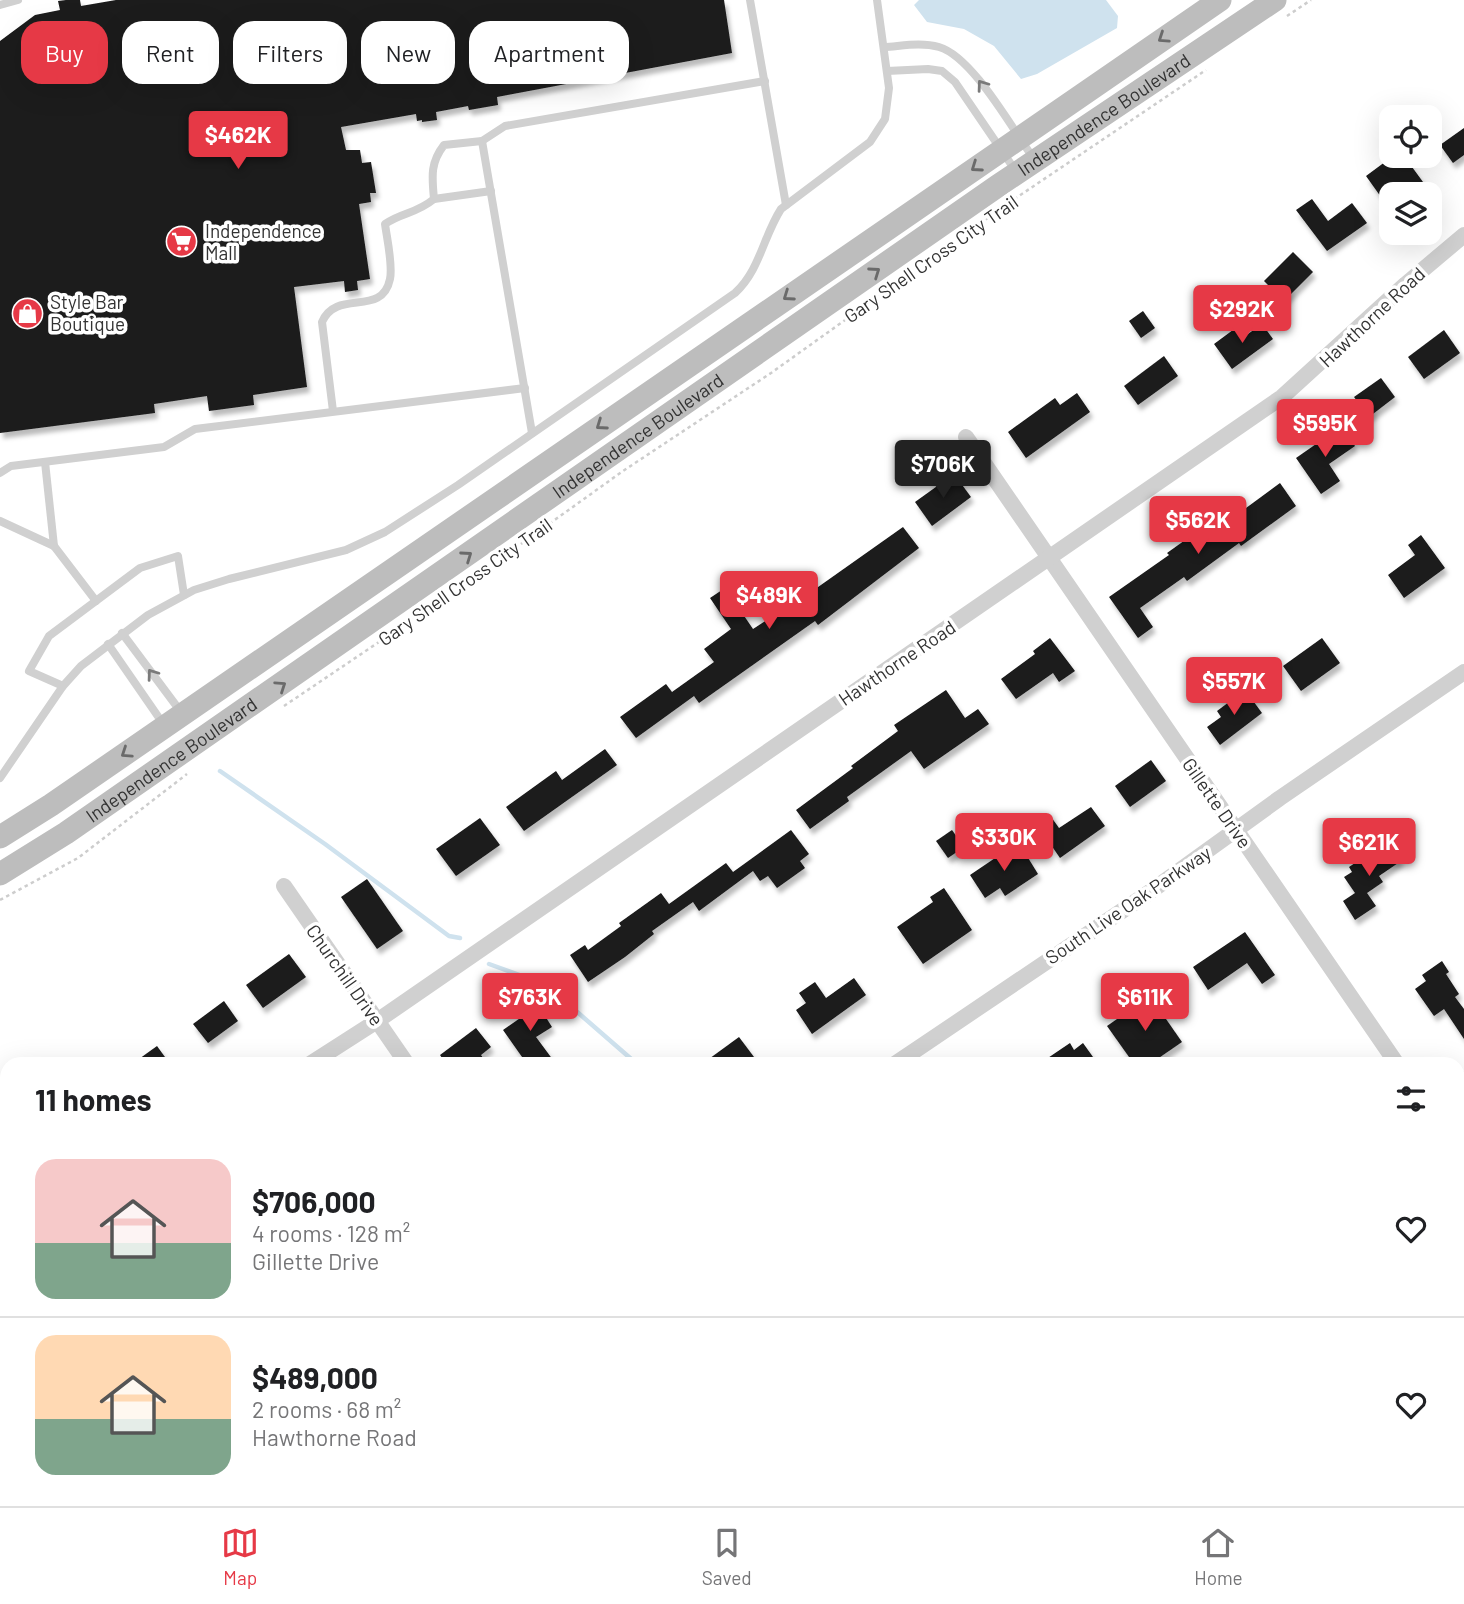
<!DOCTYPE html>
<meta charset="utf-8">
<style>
body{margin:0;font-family:Barlow,sans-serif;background:#f6f6f6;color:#202124;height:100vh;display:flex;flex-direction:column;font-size:26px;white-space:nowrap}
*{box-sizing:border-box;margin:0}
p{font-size:23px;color:#757577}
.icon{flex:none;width:38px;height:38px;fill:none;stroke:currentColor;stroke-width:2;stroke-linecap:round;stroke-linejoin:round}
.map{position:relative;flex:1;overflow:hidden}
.drawer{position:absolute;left:0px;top:1057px;width:1465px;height:450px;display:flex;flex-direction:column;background:#fff;border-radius:21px 21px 0 0;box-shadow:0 7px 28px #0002}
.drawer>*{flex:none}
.guide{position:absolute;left:21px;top:21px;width:700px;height:63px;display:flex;gap:14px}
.fabs{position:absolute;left:1379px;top:105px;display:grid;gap:14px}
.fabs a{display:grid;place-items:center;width:63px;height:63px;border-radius:14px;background:#fff;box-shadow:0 7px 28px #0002;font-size:35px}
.price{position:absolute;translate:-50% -60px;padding:0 16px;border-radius:7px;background:#e63946;color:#fff;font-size:23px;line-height:46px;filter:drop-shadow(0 2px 4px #0008)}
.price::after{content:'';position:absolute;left:50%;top:42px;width:21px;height:16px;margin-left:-10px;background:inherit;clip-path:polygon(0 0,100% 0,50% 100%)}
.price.on{background:#222;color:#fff}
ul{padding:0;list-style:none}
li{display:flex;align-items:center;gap:21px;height:175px;padding:0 35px}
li+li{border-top:2px solid #e0e0e0}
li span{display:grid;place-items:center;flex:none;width:196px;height:140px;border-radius:21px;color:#555}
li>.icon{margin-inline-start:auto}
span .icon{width:84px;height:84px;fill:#fffc;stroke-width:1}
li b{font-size:30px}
h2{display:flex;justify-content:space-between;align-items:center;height:84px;padding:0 35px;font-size:30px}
.tag{padding:0 24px;border-radius:21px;background:#fff;box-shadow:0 7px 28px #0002;font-size:24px;line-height:63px}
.tag.on{background:#e63946;color:#fff}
.tabs{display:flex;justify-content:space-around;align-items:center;height:98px;border-top:2px solid #e0e0e0;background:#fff;font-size:19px;color:#757577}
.tabs a{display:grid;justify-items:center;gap:4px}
.tabs .on{color:#e63946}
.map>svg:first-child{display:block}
.water{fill:#cfe2ee}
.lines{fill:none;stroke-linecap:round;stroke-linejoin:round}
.stream{stroke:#cfe2ee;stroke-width:4.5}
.building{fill:#1a1a1a;filter:url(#shadow)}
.path{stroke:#cdcdcd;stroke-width:2.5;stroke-dasharray:3.5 3.5;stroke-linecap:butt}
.service{stroke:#d0d0d0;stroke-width:8}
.minor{stroke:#d0d0d0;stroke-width:16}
.secondary{stroke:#bdbdbd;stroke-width:23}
.oneway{stroke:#6a6a6a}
.oneway2{stroke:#7a7a7a}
.labels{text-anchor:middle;stroke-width:7;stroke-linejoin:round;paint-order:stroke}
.street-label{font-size:19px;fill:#333;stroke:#fff}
.poi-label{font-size:19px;fill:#333;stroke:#fff;text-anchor:start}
</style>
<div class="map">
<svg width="1464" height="1506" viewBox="0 0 1464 1506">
<defs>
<filter id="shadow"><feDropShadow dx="3" dy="5.5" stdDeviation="2" flood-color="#0004"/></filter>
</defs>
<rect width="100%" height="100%" fill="#fff"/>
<polygon class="water" points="919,0 1106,0 1118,16 1117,28 1037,74 1021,79 994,46 964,29 927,22 914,5"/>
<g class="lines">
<g class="stream">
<polyline points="220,771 325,844 449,936 460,938"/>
<polyline points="489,964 536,981 560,997 637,1064"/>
</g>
</g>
<g class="building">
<polygon points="66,0 80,0 81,6 116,0 724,0 732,53 497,97 498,105 469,110 468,106 436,112 437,120 422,122 422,120 417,121 416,114 341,127 346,150 360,150 362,163 371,162 376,193 370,193 371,202 359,204 370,279 357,281 358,290 345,292 344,281 294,287 307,387 253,395 254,405 209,411 207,396 154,404 155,413 0,433 0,41 35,15 60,10 58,1"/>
<polygon points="1464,128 1464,155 1453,163 1440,145"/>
<polygon points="1393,156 1404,156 1423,182 1406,194 1391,194 1391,211 1366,176"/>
<polygon points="1312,199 1328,221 1352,203 1367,223 1327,251 1296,210"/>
<polygon points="1293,252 1313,272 1284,301 1264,281"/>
<polygon points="1143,311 1155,328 1141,338 1129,321"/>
<polygon points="1262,324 1273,339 1232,369 1214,344 1237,327 1242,333 1246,330 1248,334"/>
<polygon points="1444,330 1460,353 1424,379 1408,357"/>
<polygon points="1164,356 1178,376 1138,405 1124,386"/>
<polygon points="1381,378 1395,397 1369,417 1354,397"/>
<polygon points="1077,393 1090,412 1026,458 1008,432 1055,398 1060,405"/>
<polygon points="1342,426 1355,446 1329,464 1340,481 1321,494 1296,458"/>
<polygon points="954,474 971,497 932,526 915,502"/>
<polygon points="1280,483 1296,506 1241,546 1239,543 1187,581 1184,577 1140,608 1153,627 1138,638 1109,597 1169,555 1167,553 1202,528 1208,536"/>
<polygon points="903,527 919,548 818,625 815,621 699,703 694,696 636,738 620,717 666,684 672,692 714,662 704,649 731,629 710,598 725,588 753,629 773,616 769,611 782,602 787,609"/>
<polygon points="1421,535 1445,568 1404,598 1388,575 1415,555 1408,545"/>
<polygon points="1050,638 1075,671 1059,682 1053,673 1016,699 1001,679 1035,654 1033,651"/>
<polygon points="1322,638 1340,663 1301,691 1283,666"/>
<polygon points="946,690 965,718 978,709 989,724 924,769 911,751 847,797 849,801 810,829 796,810 853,768 851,766 898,731 894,725"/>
<polygon points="1245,690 1262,713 1220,745 1207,727 1221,717 1217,711"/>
<polygon points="605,749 617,765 524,831 506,807 556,771 562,780"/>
<polygon points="1151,760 1166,781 1130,807 1115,786"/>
<polygon points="1091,807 1105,826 1060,858 1036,823 1049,814 1059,828"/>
<polygon points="480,818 500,845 456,876 436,849"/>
<polygon points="791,830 809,854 800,861 805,868 777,888 768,876 760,881 753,871 699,911 693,902 652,931 654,934 625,957 588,982 570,955 585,945 588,950 621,926 619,923 661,893 669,904 726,863 733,872"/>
<polygon points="952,830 964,847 948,858 936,841"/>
<polygon points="1388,841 1401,861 1379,876 1383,882 1367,893 1376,906 1355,920 1343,901 1355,893 1344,877 1352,872 1349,867"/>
<polygon points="1022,848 1038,874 1005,896 1000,888 985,898 970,875 1007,850 1011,855"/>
<polygon points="367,879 403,931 377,949 341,897"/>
<polygon points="944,888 972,930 923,964 897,927 933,902 930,897"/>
<polygon points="1245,932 1275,975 1262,984 1247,963 1208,990 1193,967"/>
<polygon points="289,954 306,977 263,1008 246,985"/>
<polygon points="1442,961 1449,972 1446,974 1459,994 1455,997 1464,1009 1464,1039 1444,1009 1434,1016 1415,989 1426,981 1422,975"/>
<polygon points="854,978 866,995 812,1034 796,1010 806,1003 799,993 815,982 826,998"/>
<polygon points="531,994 552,1027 536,1037 556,1064 527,1064 503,1030 526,1014 518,1003"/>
<polygon points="1150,996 1182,1042 1150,1064 1134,1064 1107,1026"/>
<polygon points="224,1001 238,1021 208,1043 193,1024"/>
<polygon points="476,1028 491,1047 481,1055 487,1064 446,1064 440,1055"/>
<polygon points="739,1037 754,1057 745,1064 702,1064"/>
<polygon points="1070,1043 1074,1050 1083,1043 1098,1064 1039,1064"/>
<polygon points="157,1046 170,1064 132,1064"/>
</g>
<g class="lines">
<g class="path">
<polyline points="1287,16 1311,0"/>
<polyline points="284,706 468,582 623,471 771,373 1013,200 1206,70"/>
<polyline points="0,900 78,858 187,774"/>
</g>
<g class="service">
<polyline points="750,0 786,205"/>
<polyline points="0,5 18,0"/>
<path d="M884,47c18,-1 37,-5 55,0 34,10 73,82 95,112"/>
<polyline points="887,71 928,69 942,71 955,82 1017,173"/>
<polyline points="482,141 532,433"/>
<polyline points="434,199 491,191"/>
<path d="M333,411l-11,-89c15,-34 60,-4 68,-43 3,-14 -3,-40 -5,-55 17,-12 31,-10 49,-25 -2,-22 -4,-36 10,-54l38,-4 23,-15 260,-45"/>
<polyline points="45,462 54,546"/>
<polyline points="0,473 11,466 164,447 195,429 525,388"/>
<polyline points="0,521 54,546 96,601"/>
<polyline points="122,633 181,712"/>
<polyline points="108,644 164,725"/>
<polyline points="63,686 29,671 49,636 140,568 178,556 184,595"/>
<path d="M0,778l63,-92 18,-20 67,-51 46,-25 35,-11 117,-29 39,-18 73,-47 277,-192c25,-23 28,-56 46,-84l89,-67 15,-23 4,-31 -12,-88"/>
</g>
<g class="minor">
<polyline points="966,437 1397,1064"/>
<polyline points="284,886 407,1064"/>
<polyline points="310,1064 377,1021 1282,397 1406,284 1464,235"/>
<polyline points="895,1064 1147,894 1280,798 1464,672"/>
<polyline points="1458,1083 1464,1079"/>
<polyline points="1458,1231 1464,1250"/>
<polyline points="0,1266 7,1264"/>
<polyline points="1458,1380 1464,1376"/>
<polyline points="704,1500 709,1506"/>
<polyline points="256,1506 265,1500"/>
<polyline points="761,1506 770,1500"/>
<polyline points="1266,1506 1275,1500"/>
</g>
<g class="secondary">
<polyline points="0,837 51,805 1220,0"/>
<path id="s1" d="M0,874l66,-41 933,-648 276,-185"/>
</g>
</g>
<defs><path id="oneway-chevron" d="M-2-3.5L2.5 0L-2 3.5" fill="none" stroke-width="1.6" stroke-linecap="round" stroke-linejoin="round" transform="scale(1.75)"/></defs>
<g class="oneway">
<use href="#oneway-chevron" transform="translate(1163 38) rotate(146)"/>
<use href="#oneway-chevron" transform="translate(976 167) rotate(145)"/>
<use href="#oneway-chevron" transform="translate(875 272) rotate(-35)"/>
<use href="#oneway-chevron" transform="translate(788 296) rotate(145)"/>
<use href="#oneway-chevron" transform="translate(601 425) rotate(145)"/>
<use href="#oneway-chevron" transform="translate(467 556) rotate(-35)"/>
<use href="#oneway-chevron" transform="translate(281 686) rotate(-34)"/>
<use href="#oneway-chevron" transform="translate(126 753) rotate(146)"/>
</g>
<g class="oneway2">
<use href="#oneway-chevron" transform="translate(982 85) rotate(-126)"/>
<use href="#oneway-chevron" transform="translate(152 674) rotate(-126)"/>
</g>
<defs>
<symbol id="supermarket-disc" viewBox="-11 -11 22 22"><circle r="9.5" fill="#e63946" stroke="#fff"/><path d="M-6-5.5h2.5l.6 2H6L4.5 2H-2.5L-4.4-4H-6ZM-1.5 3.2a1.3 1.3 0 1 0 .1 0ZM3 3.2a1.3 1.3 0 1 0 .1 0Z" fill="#fff"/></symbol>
<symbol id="shop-disc" viewBox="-11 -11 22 22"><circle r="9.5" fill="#e63946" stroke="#fff"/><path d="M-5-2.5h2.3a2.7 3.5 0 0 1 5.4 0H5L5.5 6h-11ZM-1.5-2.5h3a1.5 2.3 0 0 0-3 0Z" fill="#fff"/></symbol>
</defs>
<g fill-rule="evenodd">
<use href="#supermarket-disc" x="164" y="224" width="35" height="35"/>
<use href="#shop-disc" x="10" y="296" width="35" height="35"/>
</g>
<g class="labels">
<g class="street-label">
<text dy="7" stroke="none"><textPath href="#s1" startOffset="1340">Independence Boulevard</textPath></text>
<text transform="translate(931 259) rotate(-35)" y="7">Gary Shell Cross City Trail</text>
<text transform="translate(1372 317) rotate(-43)" y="7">Hawthorne Road</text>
<text dy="7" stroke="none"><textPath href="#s1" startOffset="774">Independence Boulevard</textPath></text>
<text transform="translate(465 582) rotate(-35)" y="7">Gary Shell Cross City Trail</text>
<text transform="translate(897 663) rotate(-34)" y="7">Hawthorne Road</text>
<text dy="7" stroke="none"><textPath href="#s1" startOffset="206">Independence Boulevard</textPath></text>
<text transform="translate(1217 803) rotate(55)" y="7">Gillette Drive</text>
<text transform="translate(1128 905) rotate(-34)" y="7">South Live Oak Parkway</text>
<text transform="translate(345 975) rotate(55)" y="7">Churchill Drive</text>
</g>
<g class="poi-label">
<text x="205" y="238">Independence<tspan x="205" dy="22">Mall</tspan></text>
<text x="50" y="309">Style Bar<tspan x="50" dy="22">Boutique</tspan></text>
</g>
</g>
</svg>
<div class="fabs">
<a><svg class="icon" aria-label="locate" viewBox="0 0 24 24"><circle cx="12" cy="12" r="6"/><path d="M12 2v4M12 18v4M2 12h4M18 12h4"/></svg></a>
<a><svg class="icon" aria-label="layers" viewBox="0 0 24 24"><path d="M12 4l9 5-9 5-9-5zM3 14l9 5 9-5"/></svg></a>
</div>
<b class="price" style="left:238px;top:171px">$462K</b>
<b class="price" style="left:1242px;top:345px">$292K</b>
<b class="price" style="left:1325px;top:459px">$595K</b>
<b class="price on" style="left:943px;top:500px">$706K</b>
<b class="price" style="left:1198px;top:556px">$562K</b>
<b class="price" style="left:769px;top:631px">$489K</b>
<b class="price" style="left:1234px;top:717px">$557K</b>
<b class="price" style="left:1004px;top:873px">$330K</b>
<b class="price" style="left:1369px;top:878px">$621K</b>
<b class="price" style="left:530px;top:1033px">$763K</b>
<b class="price" style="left:1145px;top:1033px">$611K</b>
<div class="guide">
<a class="tag on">Buy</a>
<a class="tag">Rent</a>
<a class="tag">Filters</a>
<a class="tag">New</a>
<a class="tag">Apartment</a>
</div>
<section class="drawer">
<h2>11 homes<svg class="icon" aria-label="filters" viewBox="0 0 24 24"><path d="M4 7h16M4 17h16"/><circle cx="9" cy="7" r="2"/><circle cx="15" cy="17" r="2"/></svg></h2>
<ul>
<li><span style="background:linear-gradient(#f6c9c9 60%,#7fa58c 0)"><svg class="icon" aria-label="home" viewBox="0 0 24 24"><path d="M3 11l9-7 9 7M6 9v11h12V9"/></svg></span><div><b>$706,000</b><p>4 rooms · 128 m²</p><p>Gillette Drive</p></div><svg class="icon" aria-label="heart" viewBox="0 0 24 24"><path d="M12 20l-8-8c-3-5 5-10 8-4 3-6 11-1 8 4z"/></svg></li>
<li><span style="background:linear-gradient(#ffd9b3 60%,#7fa58c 0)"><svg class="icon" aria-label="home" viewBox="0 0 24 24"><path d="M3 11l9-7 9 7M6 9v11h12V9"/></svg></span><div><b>$489,000</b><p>2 rooms · 68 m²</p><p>Hawthorne Road</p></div><svg class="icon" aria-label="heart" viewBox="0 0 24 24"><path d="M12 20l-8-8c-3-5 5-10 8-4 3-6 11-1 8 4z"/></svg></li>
</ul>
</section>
</div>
<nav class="tabs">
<a class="on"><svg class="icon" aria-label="map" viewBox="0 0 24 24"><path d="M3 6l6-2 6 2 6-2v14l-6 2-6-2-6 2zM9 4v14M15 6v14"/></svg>Map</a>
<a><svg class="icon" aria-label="saved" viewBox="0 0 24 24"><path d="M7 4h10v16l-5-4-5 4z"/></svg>Saved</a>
<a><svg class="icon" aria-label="home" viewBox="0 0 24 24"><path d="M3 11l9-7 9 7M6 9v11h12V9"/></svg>Home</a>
</nav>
